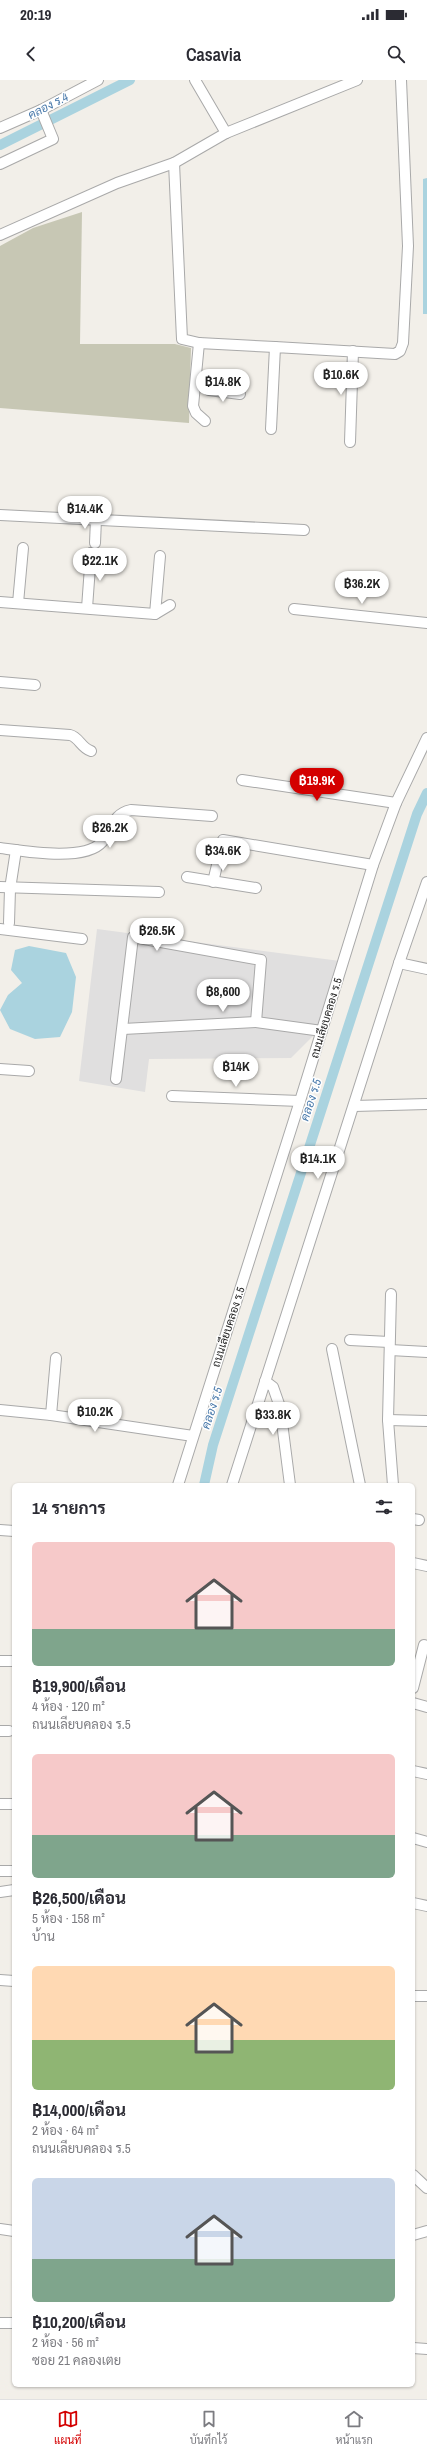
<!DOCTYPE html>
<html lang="th">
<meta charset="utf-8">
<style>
body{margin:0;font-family:"Archivo Narrow",Sarabun,sans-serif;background:#f2f2f3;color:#2b2b33;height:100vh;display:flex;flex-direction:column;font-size:15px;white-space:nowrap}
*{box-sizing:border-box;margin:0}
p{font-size:13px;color:#7c7c81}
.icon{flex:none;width:22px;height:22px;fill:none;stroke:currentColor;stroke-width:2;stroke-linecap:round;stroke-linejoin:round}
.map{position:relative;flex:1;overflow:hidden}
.side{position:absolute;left:12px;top:1403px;width:403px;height:904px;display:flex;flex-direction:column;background:#fff;border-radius:6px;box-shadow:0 1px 3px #0004}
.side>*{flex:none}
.price{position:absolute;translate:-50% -34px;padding:0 9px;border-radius:14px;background:#fff;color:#222;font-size:13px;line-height:26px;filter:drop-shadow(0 1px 2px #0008)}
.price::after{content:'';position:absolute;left:50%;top:24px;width:12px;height:9px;margin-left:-6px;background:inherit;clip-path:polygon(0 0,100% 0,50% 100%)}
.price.on{background:#d40000;color:#fff}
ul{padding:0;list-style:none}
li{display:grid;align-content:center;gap:8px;height:212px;padding:0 20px}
li span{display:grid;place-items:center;height:124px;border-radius:6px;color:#555}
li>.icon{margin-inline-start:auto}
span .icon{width:72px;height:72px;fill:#fffc;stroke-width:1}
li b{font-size:17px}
h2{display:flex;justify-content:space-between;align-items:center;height:48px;padding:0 20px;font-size:17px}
.status{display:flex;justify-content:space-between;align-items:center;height:28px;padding:0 20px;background:#fff;direction:ltr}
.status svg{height:11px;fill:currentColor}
header{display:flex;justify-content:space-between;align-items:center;height:52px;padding:0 20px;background:#fff;font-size:18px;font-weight:600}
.dock{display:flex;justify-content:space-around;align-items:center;height:56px;border-top:1px solid #e1e1e2;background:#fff;font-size:11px;color:#7c7c81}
.dock a{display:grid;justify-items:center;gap:2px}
.dock .on{color:#d40000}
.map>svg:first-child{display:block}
.residential{fill:#e0dfdf}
.construction{fill:#c7c7b4}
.water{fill:#aad3df}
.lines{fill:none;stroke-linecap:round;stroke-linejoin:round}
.canal{stroke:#aad3df;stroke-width:10}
.minor-casing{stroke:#a9a9a9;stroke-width:12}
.minor{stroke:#fff;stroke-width:10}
.labels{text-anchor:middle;stroke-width:3;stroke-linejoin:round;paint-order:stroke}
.street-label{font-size:11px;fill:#222;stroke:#fff}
.water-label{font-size:12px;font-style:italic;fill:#4a7aab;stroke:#fff}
</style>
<div class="status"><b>20:19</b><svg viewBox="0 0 49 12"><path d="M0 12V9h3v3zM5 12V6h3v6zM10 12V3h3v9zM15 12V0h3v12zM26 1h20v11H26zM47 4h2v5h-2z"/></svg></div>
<header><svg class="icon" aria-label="back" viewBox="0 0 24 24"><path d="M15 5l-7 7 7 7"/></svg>Casavia<svg class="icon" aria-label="search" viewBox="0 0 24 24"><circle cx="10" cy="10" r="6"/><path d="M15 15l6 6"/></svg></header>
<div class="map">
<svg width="427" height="2319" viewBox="0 0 427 2319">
<rect width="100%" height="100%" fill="#f2efe9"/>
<polygon class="residential" points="97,849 340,881 326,943 291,978 149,979 145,1012 79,1001"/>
<polygon class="construction" points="82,132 80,264 175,264 191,268 189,343 0,328 0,166 33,148"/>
<g class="water">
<polygon points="427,98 427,234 423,234 423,99"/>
<polygon points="29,866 66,873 76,897 72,932 60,957 35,959 10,949 0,930 8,915 22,903 11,890 15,870"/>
</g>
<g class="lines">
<g class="canal">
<polyline points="0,65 130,0"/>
<polyline points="204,1405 213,1365 417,734 427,713"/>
</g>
<defs>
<g id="minor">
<polyline points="195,0 226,53"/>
<polyline points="0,48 41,30 98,0"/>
<polyline points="174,83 182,259 199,263 275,267"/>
<polyline points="0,84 53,59 41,30"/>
<polyline points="0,155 117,103 174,83 226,53 357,0"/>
<polyline points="199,263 193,326 196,333 205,341"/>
<polyline points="209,310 240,314"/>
<polyline points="271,349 275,267 395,274 400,271 403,263 408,166 401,0"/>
<polyline points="350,362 353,271"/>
<polyline points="0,435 304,450"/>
<polyline points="95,463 96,439"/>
<polyline points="0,522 155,534 170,525"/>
<polyline points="18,523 23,468"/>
<polyline points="87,528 91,473"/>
<polyline points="294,529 427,543"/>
<polyline points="155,534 160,476"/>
<polyline points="0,602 35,605"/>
<path d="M0,650l70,5c9,2 11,13 21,16"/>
<polyline points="242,700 396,723"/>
<path d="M0,768c23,3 85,14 102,-6 11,-13 10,-28 29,-32l81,6"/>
<polyline points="187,797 256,808"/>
<polyline points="213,802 223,760 373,785"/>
<polyline points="0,807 159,812"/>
<polyline points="9,843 10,809 16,770"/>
<polyline points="0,849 82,859"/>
<polyline points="399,883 427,889"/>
<polyline points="123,949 256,942 322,951"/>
<polyline points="0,989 29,991"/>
<polyline points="116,999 133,857 261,880 256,942"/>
<polyline points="172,1016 300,1021"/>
<polyline points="354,1026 427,1024"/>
<polyline points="391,1214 388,1340 393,1405"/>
<polyline points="350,1260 389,1262"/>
<polyline points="332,1269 360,1405"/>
<polyline points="390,1270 427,1272"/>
<polyline points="265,1301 273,1307 280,1327 290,1405"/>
<polyline points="0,1330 51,1335 193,1356"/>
<polyline points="51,1335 56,1278"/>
<polyline points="388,1340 427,1341"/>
<polyline points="178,1405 300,1021 373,785 396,723 427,658"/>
<polyline points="232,1405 399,883 427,802"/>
<polyline points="413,1439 419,1440"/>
<polyline points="0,1450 14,1451"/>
<polyline points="413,1483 427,1486"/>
<polyline points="0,1581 14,1581"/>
<polyline points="413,1608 424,1565 427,1566"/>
<polyline points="413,1623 427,1627"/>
<polyline points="0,1651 9,1651"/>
<polyline points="413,1691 427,1694"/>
<polyline points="0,1724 14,1724"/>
<polyline points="413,1758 427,1762"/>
<polyline points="0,1791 14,1791"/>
<polyline points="0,1812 14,1810"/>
<polyline points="413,1823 427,1826"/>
<polyline points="0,1900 14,1901"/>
<polyline points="413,1916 427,1916"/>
<polyline points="413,2095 427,2108"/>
<polyline points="0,2149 14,2151"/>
<polyline points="413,2155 427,2151"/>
<polyline points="0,2243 14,2243"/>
<polyline points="413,2268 427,2269"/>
</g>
</defs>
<use href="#minor" class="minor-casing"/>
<use href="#minor" class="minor"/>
</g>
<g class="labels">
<g class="street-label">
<text transform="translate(326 938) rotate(-73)" y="4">ถนนเลียบคลอง ร.5</text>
<text transform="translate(228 1247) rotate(-72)" y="4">ถนนเลียบคลอง ร.5</text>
</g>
<g class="water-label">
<text transform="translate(48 26) rotate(-27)" y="4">คลอง ร.4</text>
<text transform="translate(311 1020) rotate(-72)" y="4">คลอง ร.5</text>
<text transform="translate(212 1328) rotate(-72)" y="4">คลอง ร.5</text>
</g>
</g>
</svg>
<b class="price" style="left:341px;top:316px">฿10.6K</b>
<b class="price" style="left:223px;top:323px">฿14.8K</b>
<b class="price" style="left:85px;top:450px">฿14.4K</b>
<b class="price" style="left:100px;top:502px">฿22.1K</b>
<b class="price" style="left:362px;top:525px">฿36.2K</b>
<b class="price on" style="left:317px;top:722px">฿19.9K</b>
<b class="price" style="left:110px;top:769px">฿26.2K</b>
<b class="price" style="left:223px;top:792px">฿34.6K</b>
<b class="price" style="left:157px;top:872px">฿26.5K</b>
<b class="price" style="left:223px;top:933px">฿8,600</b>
<b class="price" style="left:236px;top:1008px">฿14K</b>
<b class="price" style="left:318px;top:1100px">฿14.1K</b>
<b class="price" style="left:95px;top:1353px">฿10.2K</b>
<b class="price" style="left:273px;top:1356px">฿33.8K</b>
<section class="side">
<h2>14 รายการ<svg class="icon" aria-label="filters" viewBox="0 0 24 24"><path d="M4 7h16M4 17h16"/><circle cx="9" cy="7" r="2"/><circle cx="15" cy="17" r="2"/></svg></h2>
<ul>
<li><span style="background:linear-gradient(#f6c9c9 70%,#7fa58c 0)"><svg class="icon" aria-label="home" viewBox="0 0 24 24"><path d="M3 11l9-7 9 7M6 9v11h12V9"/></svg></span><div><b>฿19,900/เดือน</b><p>4 ห้อง · 120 m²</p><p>ถนนเลียบคลอง ร.5</p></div></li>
<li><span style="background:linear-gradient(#f6c9c9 65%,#7fa58c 0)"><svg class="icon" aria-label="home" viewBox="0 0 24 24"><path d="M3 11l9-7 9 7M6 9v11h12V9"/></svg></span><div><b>฿26,500/เดือน</b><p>5 ห้อง · 158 m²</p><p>บ้าน</p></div></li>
<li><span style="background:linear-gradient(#ffd9b3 60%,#8fb573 0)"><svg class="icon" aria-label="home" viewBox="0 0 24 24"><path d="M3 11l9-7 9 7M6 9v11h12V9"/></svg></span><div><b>฿14,000/เดือน</b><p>2 ห้อง · 64 m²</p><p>ถนนเลียบคลอง ร.5</p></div></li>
<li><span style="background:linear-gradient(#c9d6e8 65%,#7fa58c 0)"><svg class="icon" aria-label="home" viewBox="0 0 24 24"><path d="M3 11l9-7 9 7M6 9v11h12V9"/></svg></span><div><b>฿10,200/เดือน</b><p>2 ห้อง · 56 m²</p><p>ซอย 21 คลองเตย</p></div></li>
</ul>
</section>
</div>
<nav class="dock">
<a class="on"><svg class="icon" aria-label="map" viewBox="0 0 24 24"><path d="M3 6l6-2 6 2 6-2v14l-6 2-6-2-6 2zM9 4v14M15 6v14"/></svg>แผนที่</a>
<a><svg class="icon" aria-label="saved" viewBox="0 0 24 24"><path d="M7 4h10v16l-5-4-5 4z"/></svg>บันทึกไว้</a>
<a><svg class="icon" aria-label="home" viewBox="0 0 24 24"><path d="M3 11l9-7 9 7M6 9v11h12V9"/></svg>หน้าแรก</a>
</nav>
